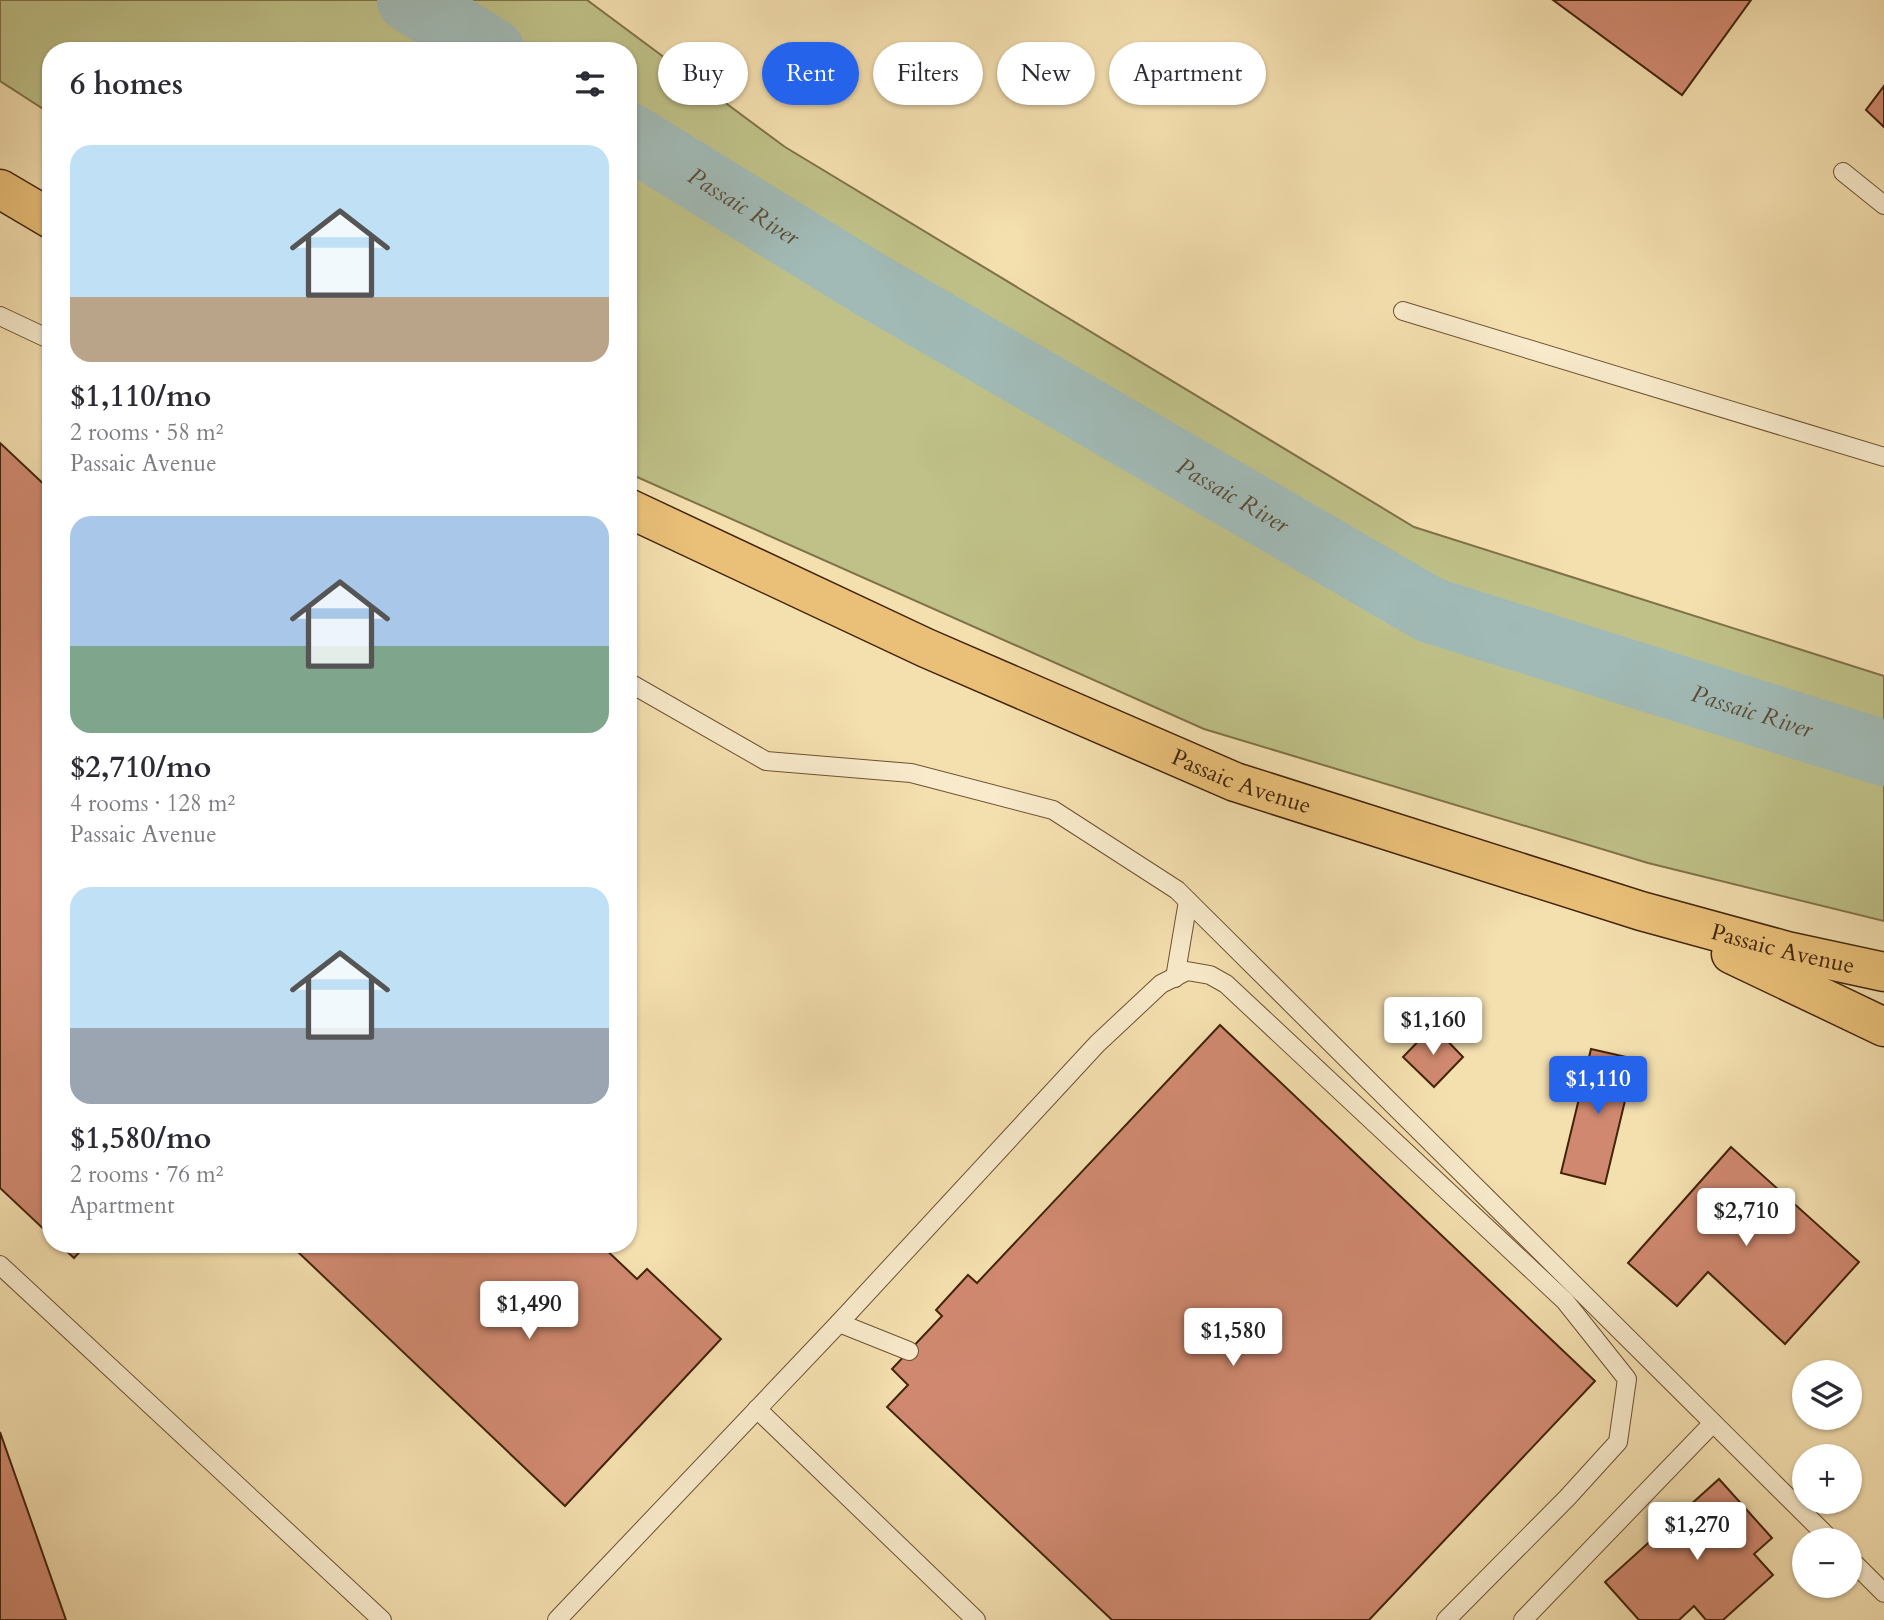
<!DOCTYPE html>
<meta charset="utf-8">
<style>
body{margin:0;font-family:Cardo,serif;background:#f2f2f3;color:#2b2b33;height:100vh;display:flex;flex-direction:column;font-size:26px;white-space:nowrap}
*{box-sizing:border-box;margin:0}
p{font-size:23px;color:#7c7c81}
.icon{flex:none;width:38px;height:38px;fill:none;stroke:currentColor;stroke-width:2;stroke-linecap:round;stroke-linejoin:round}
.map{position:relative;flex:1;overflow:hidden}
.side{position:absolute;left:42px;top:42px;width:595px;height:1211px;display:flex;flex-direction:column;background:#fff;border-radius:28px;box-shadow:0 2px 5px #0004}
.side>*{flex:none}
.guide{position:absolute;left:658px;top:42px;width:665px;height:63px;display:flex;gap:14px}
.fabs{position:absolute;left:1792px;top:1360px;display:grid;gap:14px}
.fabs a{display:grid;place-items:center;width:70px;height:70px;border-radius:50%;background:#fff;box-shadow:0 2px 5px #0004;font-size:35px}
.price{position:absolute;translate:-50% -60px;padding:0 16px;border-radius:7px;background:#fff;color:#222;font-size:23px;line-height:46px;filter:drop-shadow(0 2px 4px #0008)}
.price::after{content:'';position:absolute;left:50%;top:42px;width:21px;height:16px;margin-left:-10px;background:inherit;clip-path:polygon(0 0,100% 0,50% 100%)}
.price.active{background:#2563eb;color:#fff}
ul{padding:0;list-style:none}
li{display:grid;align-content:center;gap:14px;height:371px;padding:0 28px}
li span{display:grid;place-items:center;height:217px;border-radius:21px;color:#555}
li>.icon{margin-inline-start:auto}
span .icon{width:126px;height:126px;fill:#fffc;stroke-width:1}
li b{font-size:30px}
h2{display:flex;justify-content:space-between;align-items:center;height:84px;padding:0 28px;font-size:30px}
.pill{padding:0 24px;border-radius:32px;background:#fff;box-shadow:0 2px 5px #0004;font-size:24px;line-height:63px}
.pill.active{background:#2563eb;color:#fff}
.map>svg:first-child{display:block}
.green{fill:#bfc188;stroke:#807248;stroke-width:2}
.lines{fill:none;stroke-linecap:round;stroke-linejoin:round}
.river{stroke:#a1bab6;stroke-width:66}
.building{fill:#d08970;stroke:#422409;stroke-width:2}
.service-casing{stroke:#6e5332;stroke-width:20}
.primary-casing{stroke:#422409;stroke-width:41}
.service{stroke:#f8eacb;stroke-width:18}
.primary{stroke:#eac078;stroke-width:38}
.labels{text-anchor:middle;stroke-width:5;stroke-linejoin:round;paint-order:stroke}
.street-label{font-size:23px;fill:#422409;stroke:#f8eacb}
.water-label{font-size:24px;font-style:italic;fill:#5a4a34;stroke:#f8eacb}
</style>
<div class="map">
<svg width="1884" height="1620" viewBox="0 0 1884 1620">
<rect width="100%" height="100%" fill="#f4dfaf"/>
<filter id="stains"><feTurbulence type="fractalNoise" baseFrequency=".00286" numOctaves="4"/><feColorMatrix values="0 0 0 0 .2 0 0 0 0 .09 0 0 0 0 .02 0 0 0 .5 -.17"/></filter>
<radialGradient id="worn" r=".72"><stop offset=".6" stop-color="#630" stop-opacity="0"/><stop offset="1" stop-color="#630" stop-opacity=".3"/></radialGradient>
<polygon class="green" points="0,0 587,0 785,147 1414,527 1884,676 1884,921 1648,863 1204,729 628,473 628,51 51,51 51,114 0,81"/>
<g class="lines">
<g class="river">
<polyline points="410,0 492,51"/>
<path id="s1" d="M628,135l238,147 564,328 454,143"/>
</g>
</g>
<g class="building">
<polygon points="1553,0 1751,0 1682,95"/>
<polygon points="1884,86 1884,127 1866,110"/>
<polygon points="0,443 51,491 51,1236 0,1188"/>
<polygon points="1220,1025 1595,1381 1369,1620 1112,1620 887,1407 908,1385 892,1369 942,1316 936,1310 968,1275 977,1283"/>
<polygon points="1433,1026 1463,1057 1434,1087 1403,1057"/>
<polygon points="1591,1049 1635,1059 1605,1184 1561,1173"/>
<polygon points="1731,1147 1859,1262 1785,1344 1708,1272 1677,1306 1628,1263"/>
<polygon points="59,1244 87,1244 74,1258"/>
<polygon points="307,1244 600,1244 637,1279 647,1269 721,1339 565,1506 299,1253"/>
<polygon points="0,1432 66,1620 0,1620"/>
<polygon points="1719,1479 1772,1538 1754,1554 1773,1575 1723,1620 1706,1620 1694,1606 1679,1620 1639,1620 1605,1582"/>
</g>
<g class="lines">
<defs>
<g id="service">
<polyline points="1843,172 1884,205"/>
<polyline points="1403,311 1884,457"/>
<polyline points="0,316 51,340"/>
<polyline points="628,682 766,761 911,773 1053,810 1177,890 1831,1540"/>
<polyline points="1175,978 1188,901"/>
<polyline points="0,1265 382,1620"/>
<polyline points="839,1323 909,1351"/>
<polyline points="757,1409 976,1620"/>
<polyline points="1850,1559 1884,1593"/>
<polyline points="557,1620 839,1323 1097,1044 1161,984 1187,971 1210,975 1226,984 1565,1301 1627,1379 1618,1442 1567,1498 1446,1620"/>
<polyline points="1523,1620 1713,1423"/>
</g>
<g id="primary">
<polyline points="0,189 51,219"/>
<path id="s2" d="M628,508l298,140 309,134 406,129 146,40 97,21"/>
<polyline points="1731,954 1884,1027"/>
</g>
</defs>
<use href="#service" class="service-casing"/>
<use href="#primary" class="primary-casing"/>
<use href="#service" class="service"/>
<use href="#primary" class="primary"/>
</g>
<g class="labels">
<g class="street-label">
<text dy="8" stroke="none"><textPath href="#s2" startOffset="672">Passaic Avenue</textPath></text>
<text dy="8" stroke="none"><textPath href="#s2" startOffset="1239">Passaic Avenue</textPath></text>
</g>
<g class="water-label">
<text dy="8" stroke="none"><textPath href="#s1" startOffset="136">Passaic River</textPath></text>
<text dy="8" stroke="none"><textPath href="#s1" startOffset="704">Passaic River</textPath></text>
<text dy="8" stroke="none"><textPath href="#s1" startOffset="1270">Passaic River</textPath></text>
</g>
</g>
<rect width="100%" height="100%" filter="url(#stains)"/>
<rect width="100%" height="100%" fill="url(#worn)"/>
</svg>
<div class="fabs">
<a><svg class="icon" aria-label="layers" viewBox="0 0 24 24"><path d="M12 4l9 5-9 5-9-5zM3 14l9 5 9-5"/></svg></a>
<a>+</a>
<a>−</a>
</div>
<b class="price" style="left:1433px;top:1057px">$1,160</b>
<b class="price active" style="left:1598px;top:1116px">$1,110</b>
<b class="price" style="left:1746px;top:1248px">$2,710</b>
<b class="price" style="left:529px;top:1341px">$1,490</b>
<b class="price" style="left:1233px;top:1368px">$1,580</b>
<b class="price" style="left:1697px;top:1562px">$1,270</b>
<div class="guide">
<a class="pill">Buy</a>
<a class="pill active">Rent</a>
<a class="pill">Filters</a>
<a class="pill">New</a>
<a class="pill">Apartment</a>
</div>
<section class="side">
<h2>6 homes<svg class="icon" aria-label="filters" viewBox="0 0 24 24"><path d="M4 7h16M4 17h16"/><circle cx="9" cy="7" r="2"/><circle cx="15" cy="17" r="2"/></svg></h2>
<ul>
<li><span style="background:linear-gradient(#bfe0f5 70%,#b9a48a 0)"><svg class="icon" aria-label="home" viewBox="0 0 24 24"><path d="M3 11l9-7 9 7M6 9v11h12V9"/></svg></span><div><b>$1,110/mo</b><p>2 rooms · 58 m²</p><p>Passaic Avenue</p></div></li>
<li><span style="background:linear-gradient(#a9c7e8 60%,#7fa58c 0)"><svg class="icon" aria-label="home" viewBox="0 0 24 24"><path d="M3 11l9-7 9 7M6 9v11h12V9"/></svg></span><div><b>$2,710/mo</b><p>4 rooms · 128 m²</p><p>Passaic Avenue</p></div></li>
<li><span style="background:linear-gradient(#bfe0f5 65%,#9aa5b1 0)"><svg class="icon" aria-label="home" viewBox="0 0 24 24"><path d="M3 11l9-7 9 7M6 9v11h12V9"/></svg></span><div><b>$1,580/mo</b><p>2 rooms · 76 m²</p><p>Apartment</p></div></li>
</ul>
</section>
</div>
